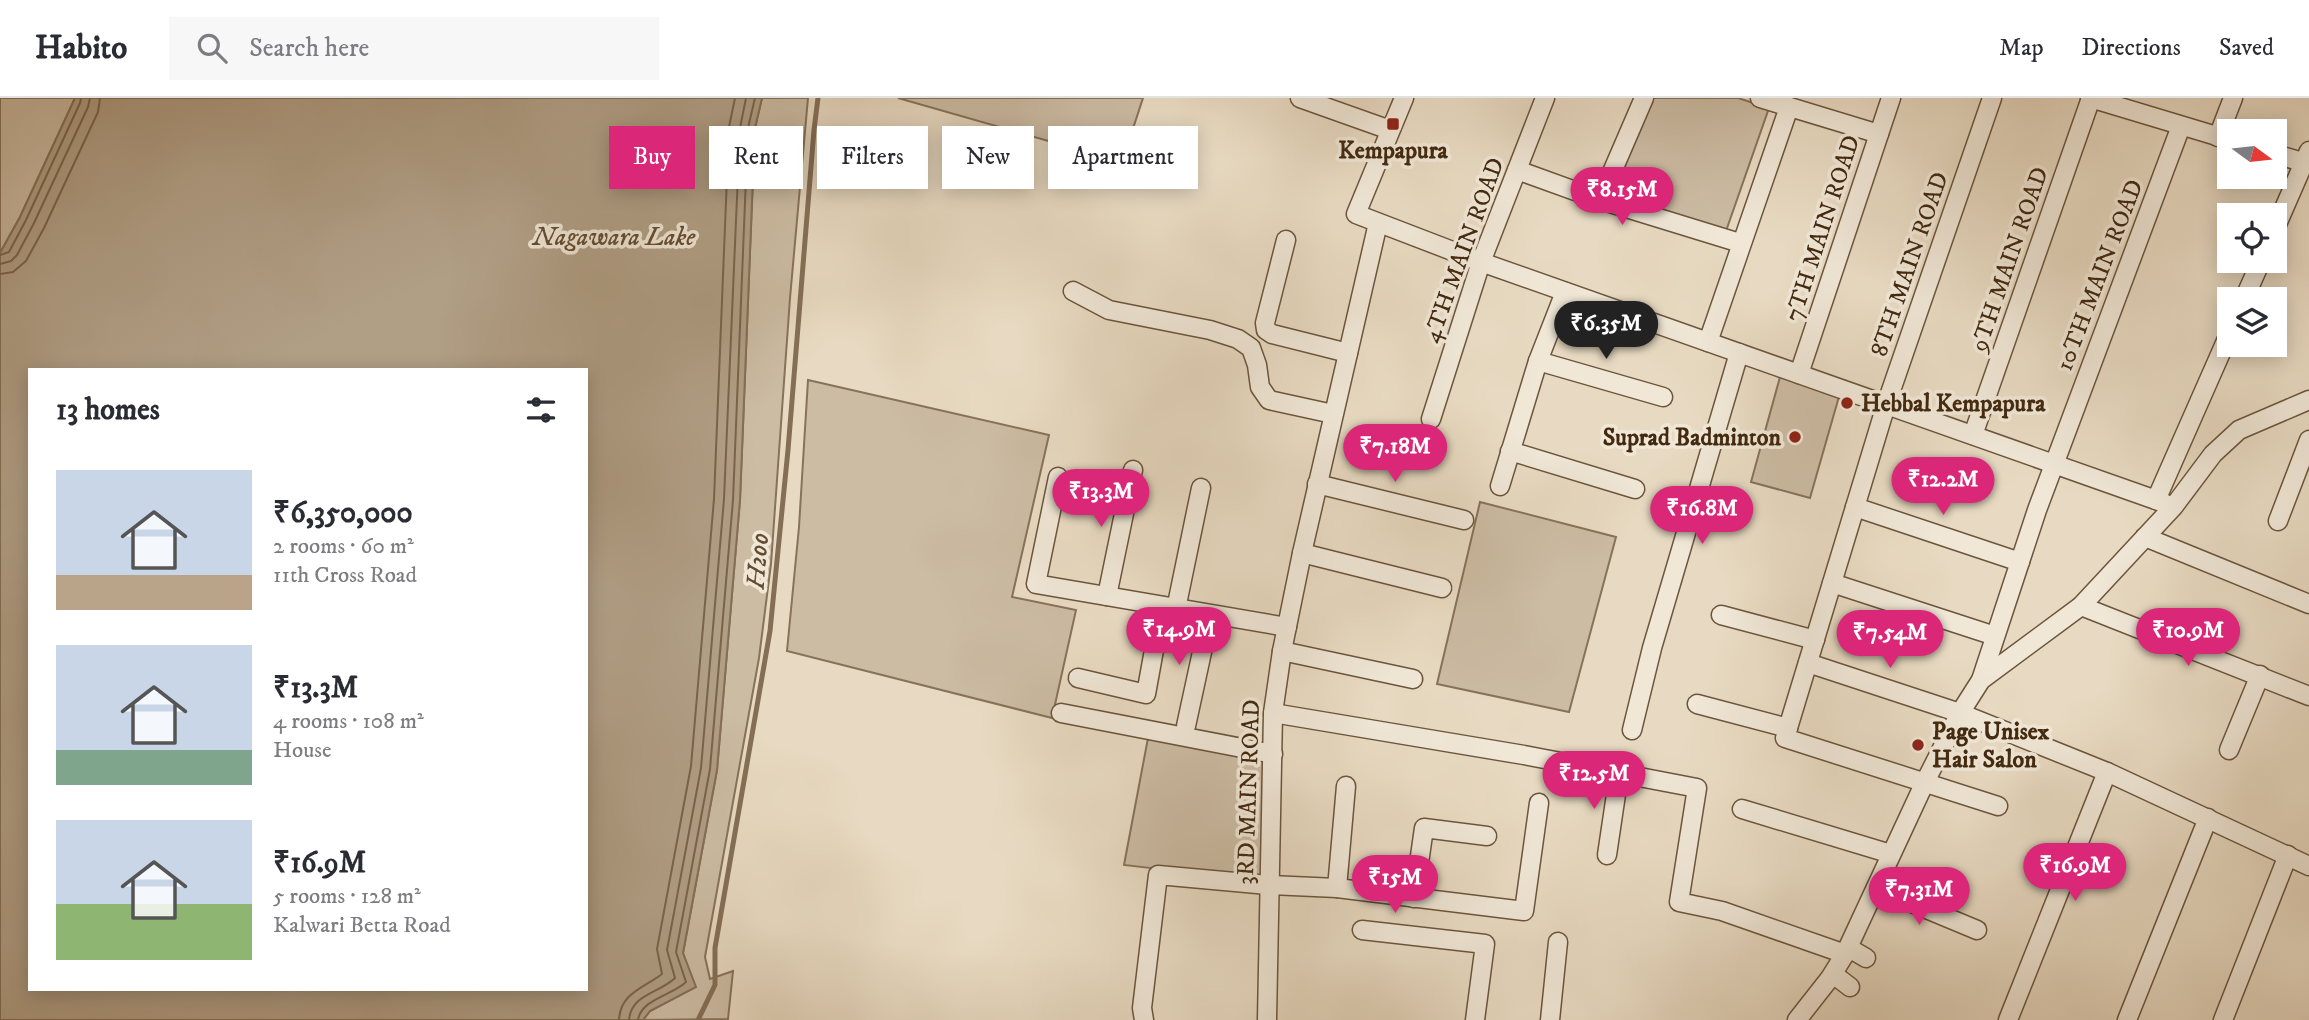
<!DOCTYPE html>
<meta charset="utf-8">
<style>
body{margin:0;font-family:"IM FELL DW Pica",serif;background:#f7f7f7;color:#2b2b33;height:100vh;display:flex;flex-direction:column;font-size:26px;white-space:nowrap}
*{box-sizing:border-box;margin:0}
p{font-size:23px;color:#7c7c81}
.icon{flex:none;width:38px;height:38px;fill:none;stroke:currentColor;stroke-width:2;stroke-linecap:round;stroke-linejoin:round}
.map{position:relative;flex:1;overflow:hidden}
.panel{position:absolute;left:28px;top:270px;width:560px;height:623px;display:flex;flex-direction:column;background:#fff;border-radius:0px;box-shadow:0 4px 18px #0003}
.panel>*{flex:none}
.guide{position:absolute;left:609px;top:28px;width:665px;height:63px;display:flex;gap:14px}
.needle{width:46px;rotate:105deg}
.fabs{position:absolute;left:2217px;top:21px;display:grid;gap:14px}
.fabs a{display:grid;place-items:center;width:70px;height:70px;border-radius:0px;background:#fff;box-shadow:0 4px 18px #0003;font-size:35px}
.price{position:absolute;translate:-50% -60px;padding:0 16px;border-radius:24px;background:#db2777;color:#fff;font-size:23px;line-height:46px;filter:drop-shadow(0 2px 4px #0008)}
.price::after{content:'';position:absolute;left:50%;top:42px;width:21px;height:16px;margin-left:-10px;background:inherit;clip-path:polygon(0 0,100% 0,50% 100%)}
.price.selected{background:#222;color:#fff}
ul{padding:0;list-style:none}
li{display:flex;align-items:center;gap:21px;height:175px;padding:0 28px}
li span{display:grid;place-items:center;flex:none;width:196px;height:140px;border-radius:0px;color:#555}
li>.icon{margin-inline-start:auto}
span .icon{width:84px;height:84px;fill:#fffc;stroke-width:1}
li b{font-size:30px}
h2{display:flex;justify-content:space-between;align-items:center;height:84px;padding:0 28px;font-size:30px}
.chip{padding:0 24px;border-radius:0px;background:#fff;box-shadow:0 4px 18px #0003;font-size:24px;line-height:63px}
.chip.selected{background:#db2777;color:#fff}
header{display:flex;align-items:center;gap:42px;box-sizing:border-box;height:98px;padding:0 35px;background:#fff;border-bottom:2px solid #e1e1e2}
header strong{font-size:33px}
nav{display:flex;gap:38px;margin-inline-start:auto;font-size:24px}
.search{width:490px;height:63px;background:#f7f7f7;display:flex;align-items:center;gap:18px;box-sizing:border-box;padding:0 24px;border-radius:0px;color:#7c7c81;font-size:26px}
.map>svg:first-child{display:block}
.green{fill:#ccbca4;stroke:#87725a;stroke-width:2}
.water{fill:#b09e85;stroke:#846f56;stroke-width:2;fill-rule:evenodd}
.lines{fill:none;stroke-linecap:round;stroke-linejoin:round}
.shore{stroke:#79644a;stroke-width:2}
.stream{stroke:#846f56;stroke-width:5}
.minor-casing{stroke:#6c553c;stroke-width:21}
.minor{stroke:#f0e7d7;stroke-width:18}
.poi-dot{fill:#8f2418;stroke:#f0e7d7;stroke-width:2.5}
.labels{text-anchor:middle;stroke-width:7;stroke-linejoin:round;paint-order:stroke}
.poi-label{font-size:24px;font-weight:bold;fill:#42290f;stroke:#f0e7d7;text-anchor:start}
.street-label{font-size:24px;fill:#42290f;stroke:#f0e7d7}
.water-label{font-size:26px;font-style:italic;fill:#634c32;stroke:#f0e7d7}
</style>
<header>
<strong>Habito</strong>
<div class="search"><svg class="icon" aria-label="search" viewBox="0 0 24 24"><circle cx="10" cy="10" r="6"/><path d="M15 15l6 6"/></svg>Search here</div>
<nav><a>Map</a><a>Directions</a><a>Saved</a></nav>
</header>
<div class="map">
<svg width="2309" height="922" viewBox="0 0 2309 922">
<rect width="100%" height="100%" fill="#e8dac2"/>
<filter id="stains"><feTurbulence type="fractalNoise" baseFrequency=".00286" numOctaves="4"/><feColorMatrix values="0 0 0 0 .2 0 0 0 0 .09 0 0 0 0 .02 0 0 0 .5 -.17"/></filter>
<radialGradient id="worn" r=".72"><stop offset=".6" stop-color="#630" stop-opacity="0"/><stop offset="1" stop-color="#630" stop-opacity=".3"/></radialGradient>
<g class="green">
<polygon points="0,0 75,0 20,119 0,155"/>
<polygon points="762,0 808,0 790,200 771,466 759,560 705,859 710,881 733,873 728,921 643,922 650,913 695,889 683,855 717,672 740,402 755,30"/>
<polygon points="898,0 1143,0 1122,64"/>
<polygon points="1653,0 1738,0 1769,10 1726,133 1611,99"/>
<polygon points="1780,279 1840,295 1810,400 1751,384"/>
<polygon points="808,282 1049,337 1012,499 1076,512 1052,620 787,553 799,429"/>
<polygon points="1480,404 1616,439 1569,614 1437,586"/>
<polygon points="1148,640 1267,660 1262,783 1124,767"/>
</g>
<path class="water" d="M75,0h687l-7,30 -15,372 -23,270 -34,183 13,34 -46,24 -7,9h-643v-767l20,-36zM30,271h556v620h-556z"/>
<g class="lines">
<g class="shore">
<polyline points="0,157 9,154 26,122 80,5 81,0"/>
<polyline points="0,166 11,163 17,157 34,125 88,9 90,0"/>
<polyline points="0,176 13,174 26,163 44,130 98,14 100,0"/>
<path d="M619,922c1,-27 25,-32 43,-46l-5,-25 34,-183 23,-267 15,-372 6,-29"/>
<path d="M629,922c2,-26 31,-27 46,-42l-8,-28 34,-182 23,-269 16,-371 6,-30"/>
<path d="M638,922c3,-21 35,-25 48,-38l-10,-30 34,-183 23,-269 15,-372 7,-30"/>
</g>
<polyline class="stream" points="698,922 715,887 715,850 770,533 788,352 814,32 818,0"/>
<defs>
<g id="minor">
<polyline points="1300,0 1390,32"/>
<polyline points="1404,0 1356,116 1481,164 2156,402"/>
<polyline points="1760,0 1879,36"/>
<polyline points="2090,0 2230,42"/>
<polyline points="2218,39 2233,0"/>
<polyline points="2275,56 2309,66"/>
<polyline points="1517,72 1600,102 1740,145"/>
<polyline points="1600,102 1644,0"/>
<polyline points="2275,131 2309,53"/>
<polyline points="1286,142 1265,225 1266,232 1272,236 1348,255"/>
<polyline points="1073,193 1109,212 1210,232 1238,241 1251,250 1257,267 1260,289 1269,302 1333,316"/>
<polyline points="2244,201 2261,163"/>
<polyline points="1708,244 1789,9"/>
<polyline points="1538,263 1663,299"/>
<polyline points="1799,276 1891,0"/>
<polyline points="1431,321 1481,164 1545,0"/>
<polyline points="1973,337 2091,0"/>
<polyline points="1510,353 1635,391"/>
<polyline points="1058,379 1036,486 1287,529"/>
<polyline points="1317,386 1464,422"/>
<polyline points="1500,388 1538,263 1565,194"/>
<polyline points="2164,405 2156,402 2230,234"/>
<polyline points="1855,409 2020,464"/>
<polyline points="2278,423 2309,342"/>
<polyline points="2145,439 2309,506"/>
<polyline points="1302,455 1442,490"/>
<polyline points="1832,485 1995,538"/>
<polyline points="1107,498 1133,372"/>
<polyline points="2081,508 2309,598"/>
<polyline points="1176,511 1201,390"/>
<polyline points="1721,517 1815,542"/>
<polyline points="1282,553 1413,581"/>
<polyline points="1808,565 1960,615 2107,674 2309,768"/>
<polyline points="1078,580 1146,596 1162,508"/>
<polyline points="1981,582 2037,412 2181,28"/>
<polyline points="1697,606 1788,630 1785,640 1998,708"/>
<polyline points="1061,615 1273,656"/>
<polyline points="1273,615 1524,657 1697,690 1679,804 1722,813 1845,856"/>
<polyline points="1186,628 1210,517"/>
<polyline points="1788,630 1886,307 1992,0"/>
<polyline points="1632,632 1652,550 1739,255"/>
<polyline points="2229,652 2260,577"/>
<polyline points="1742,711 1891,756"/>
<polyline points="1607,757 1619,676"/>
<polyline points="1337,790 1346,688"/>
<polyline points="1876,790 1977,832"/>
<polyline points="1414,800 1424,730 1487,738"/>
<polyline points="1362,832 1485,846 1475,922"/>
<polyline points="1849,850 1866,860"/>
<polyline points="1833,876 1850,889"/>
<polyline points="1144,922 1142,910 1158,777 1268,787 1337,790 1524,813 1539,705"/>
<polyline points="1267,922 1273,615 1282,553 1302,455 1378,125"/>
<polyline points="1550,922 1558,844"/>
<polyline points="1797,922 1830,880 1845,856 1925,684 1960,615 1981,582 2081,508 2174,408 2213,356 2239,332 2309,302"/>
<polyline points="2008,922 2107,674"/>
<polyline points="2127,922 2208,720"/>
<polyline points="2223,922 2288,757"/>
</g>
</defs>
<use href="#minor" class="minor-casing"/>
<use href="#minor" class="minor"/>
</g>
<g class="poi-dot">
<rect x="1386" y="19" width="14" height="14" rx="3.5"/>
<circle cx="1847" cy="305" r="7"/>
<circle cx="1795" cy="339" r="7"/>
<circle cx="1918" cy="647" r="7"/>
</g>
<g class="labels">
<g class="poi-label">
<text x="1393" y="60" text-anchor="middle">Kempapura</text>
<text x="1861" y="313">Hebbal Kempapura</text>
<text x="1781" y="347" text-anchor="end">Suprad Badminton</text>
<text x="1932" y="641">Page Unisex<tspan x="1932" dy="28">Hair Salon</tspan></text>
</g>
<g class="street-label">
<text transform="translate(1822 130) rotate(-72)" y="8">7TH MAIN ROAD</text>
<text transform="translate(1463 152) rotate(-70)" y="8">4TH MAIN ROAD</text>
<text transform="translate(2009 161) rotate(-71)" y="8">9TH MAIN ROAD</text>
<text transform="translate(1909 166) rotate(-71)" y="8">8TH MAIN ROAD</text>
<text transform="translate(2099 177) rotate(-69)" y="8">10TH MAIN ROAD</text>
<text transform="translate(1248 694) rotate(-88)" y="8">3RD MAIN ROAD</text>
</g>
<g class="water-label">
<text x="614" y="147">Nagawara Lake</text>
<text transform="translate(757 463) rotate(-85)" y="9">H200</text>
</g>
</g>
<rect width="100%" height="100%" filter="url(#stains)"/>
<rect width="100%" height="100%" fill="url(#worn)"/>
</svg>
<div class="fabs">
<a><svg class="needle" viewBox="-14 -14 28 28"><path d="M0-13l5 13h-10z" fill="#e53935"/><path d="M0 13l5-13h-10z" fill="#7c7c81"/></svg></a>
<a><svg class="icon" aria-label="locate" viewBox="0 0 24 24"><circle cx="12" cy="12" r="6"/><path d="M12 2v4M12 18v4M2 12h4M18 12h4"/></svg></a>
<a><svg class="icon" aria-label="layers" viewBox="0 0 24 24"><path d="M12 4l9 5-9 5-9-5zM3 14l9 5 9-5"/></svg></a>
</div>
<b class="price" style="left:1622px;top:129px">₹8.15M</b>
<b class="price selected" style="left:1606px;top:263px">₹6.35M</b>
<b class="price" style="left:1395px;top:386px">₹7.18M</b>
<b class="price" style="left:1943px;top:419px">₹12.2M</b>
<b class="price" style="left:1101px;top:431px">₹13.3M</b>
<b class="price" style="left:1702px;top:448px">₹16.8M</b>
<b class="price" style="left:1179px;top:569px">₹14.9M</b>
<b class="price" style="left:2188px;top:570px">₹10.9M</b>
<b class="price" style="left:1890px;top:572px">₹7.54M</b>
<b class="price" style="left:1594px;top:713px">₹12.5M</b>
<b class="price" style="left:2075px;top:805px">₹16.9M</b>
<b class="price" style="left:1395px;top:817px">₹15M</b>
<b class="price" style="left:1919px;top:829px">₹7.31M</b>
<div class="guide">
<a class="chip selected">Buy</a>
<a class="chip">Rent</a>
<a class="chip">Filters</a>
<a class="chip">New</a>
<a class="chip">Apartment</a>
</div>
<section class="panel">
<h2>13 homes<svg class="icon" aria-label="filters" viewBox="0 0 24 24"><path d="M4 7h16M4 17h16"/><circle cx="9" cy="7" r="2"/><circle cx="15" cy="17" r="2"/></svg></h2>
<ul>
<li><span style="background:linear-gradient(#c9d6e8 75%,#b9a48a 0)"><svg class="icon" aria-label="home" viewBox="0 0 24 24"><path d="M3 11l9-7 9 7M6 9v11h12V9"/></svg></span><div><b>₹6,350,000</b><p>2 rooms · 60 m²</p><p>11th Cross Road</p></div></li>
<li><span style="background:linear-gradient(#c9d6e8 75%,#7fa58c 0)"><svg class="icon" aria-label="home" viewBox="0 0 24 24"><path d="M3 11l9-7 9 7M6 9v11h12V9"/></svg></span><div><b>₹13.3M</b><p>4 rooms · 108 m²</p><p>House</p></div></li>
<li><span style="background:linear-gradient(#c9d6e8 60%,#8fb573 0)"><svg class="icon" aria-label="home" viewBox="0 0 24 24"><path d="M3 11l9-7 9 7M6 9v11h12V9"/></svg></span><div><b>₹16.9M</b><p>5 rooms · 128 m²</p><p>Kalwari Betta Road</p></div></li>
</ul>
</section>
</div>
